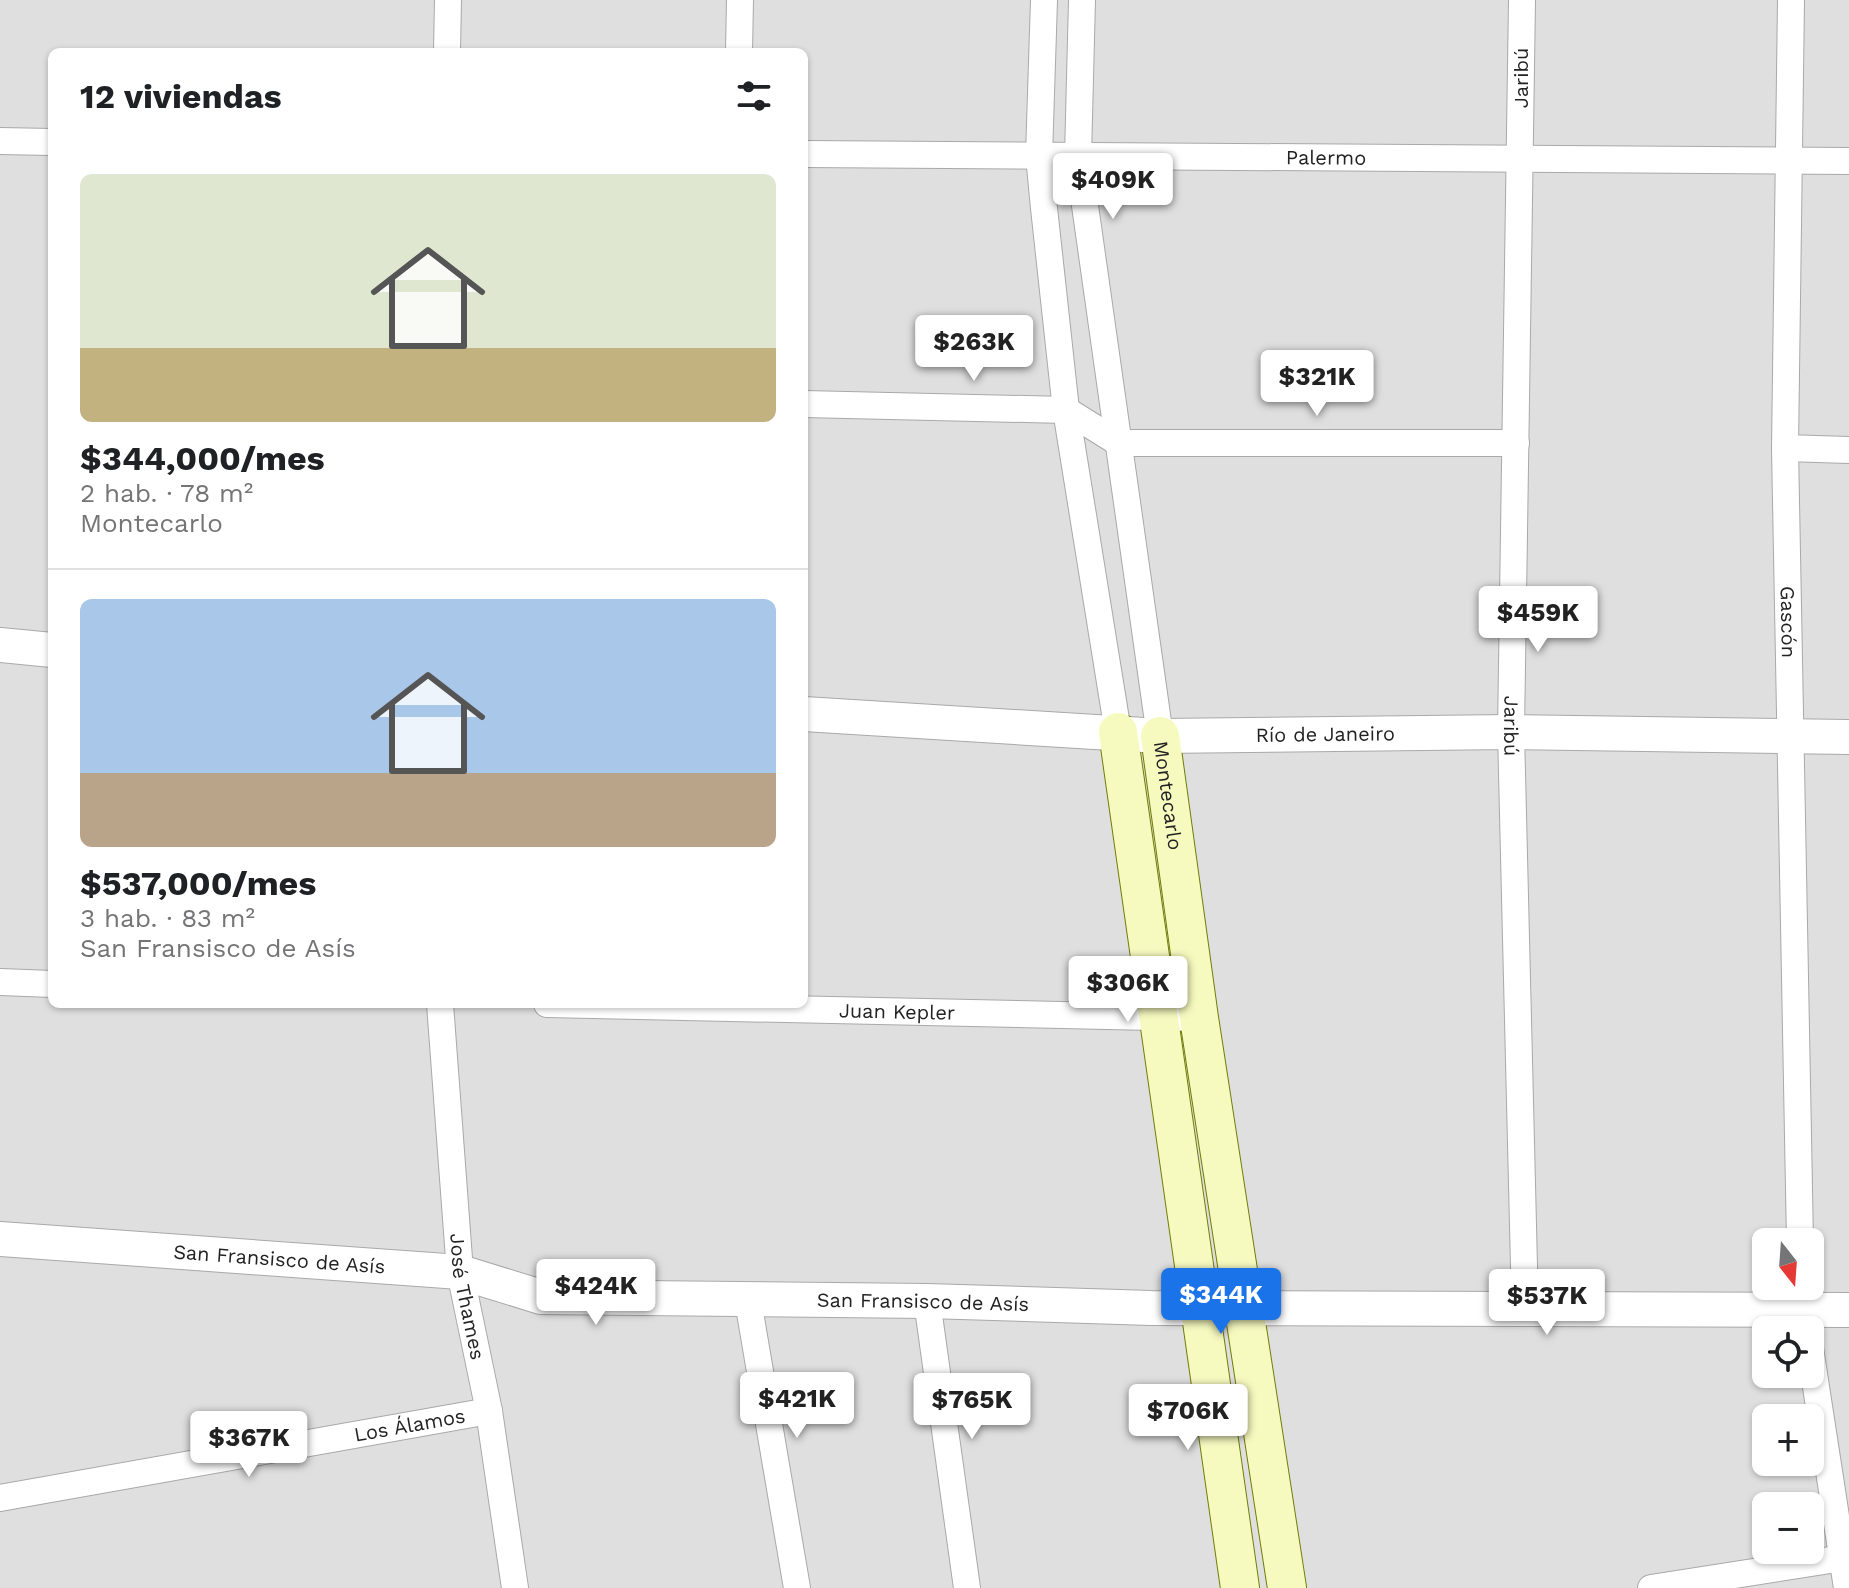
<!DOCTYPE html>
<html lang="es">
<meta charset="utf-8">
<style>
body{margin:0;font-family:"Work Sans",sans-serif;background:#f6f6f6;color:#202124;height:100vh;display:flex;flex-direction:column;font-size:30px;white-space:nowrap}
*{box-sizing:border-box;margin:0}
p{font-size:26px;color:#757577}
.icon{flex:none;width:44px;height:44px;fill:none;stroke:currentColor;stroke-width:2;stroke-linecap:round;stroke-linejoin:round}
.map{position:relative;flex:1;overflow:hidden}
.panel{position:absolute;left:48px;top:48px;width:760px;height:960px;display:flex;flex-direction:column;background:#fff;border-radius:12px;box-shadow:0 2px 6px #0004}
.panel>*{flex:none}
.needle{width:52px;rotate:163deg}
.controls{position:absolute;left:1752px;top:1228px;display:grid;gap:16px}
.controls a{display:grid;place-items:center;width:72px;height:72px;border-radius:12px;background:#fff;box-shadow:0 2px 6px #0004;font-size:40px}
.price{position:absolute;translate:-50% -68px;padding:0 18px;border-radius:8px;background:#fff;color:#222;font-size:26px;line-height:52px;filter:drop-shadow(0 2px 4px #0008)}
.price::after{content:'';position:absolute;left:50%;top:48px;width:24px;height:18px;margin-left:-12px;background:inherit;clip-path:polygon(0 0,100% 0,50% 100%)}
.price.on{background:#1a73e8;color:#fff}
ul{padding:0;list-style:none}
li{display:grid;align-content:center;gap:16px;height:424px;padding:0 32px}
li+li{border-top:2px solid #e0e0e0}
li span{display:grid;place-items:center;height:248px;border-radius:12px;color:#555}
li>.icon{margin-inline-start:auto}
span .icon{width:144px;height:144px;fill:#fffc;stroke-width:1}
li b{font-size:34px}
h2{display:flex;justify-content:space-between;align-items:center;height:96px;padding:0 32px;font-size:34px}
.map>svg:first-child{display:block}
.residential{fill:#e0dfdf;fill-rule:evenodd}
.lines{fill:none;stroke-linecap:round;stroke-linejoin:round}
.minor-casing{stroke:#a9a9a9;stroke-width:28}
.tertiary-casing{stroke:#a9a9a9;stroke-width:36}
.secondary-casing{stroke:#707d05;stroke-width:40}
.minor{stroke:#fff;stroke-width:26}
.tertiary{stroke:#fff;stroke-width:34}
.secondary{stroke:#f7fabf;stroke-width:38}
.labels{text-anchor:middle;stroke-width:8;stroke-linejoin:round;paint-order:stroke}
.street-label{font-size:20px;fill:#222;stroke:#fff}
</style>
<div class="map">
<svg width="1849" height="1588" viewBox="0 0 1849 1588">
<rect width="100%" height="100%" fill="#f2efe9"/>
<path class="residential" d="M0,0h1849v1588h-1849zM52,52h752v952h-752zM1766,1242h44v44h-44zM1766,1330h44v44h-44zM1766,1418h44v44h-44zM1766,1506h44v44h-44z"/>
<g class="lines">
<defs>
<g id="minor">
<polyline points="1044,0 1039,156 1044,208 1066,410 1118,732"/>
<polyline points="1082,0 1078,156 1160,736"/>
<path id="s1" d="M1522,0l-11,732 14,576"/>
<path id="s2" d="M1791,0l-6,448 15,794"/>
<polyline points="447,52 448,0"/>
<polyline points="739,52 740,0"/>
<polyline points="0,141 52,142"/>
<path id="s3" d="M804,154l1045,7"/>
<polyline points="804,404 1066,410 1119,443 1516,443"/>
<polyline points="1785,448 1849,450"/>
<polyline points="0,982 52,984"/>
<path id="s4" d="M440,1004l20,268 29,139 26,177"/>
<path id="s5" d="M547,1004l652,14"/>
<polyline points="1801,1286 1806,1330"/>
<polyline points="748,1301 797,1588"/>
<polyline points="927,1301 967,1588"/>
<polyline points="1810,1348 1847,1588"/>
<path id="s6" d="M0,1498l489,-87"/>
<polyline points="1651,1588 1843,1558"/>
</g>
<g id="tertiary">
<polyline points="0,645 52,650"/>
<path id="s7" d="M804,714l356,22 351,-4 338,5"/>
<path id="s8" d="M0,1239l460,33 81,25 386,4 224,7 698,2"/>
</g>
<g id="secondary">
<polyline points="1118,732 1240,1588"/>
<path id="s9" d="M1160,736l39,282 88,570"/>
</g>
</defs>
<use href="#minor" class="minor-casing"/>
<use href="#tertiary" class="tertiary-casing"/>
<use href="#secondary" class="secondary-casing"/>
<use href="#minor" class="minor"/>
<use href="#tertiary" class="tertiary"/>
<use href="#secondary" class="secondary"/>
</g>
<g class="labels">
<g class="street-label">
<text transform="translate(1521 78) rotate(-90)" y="7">Jaribú</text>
<text dy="7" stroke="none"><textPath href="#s3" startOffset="522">Palermo</textPath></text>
<text dy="7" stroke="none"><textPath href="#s2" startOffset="622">Gascón</textPath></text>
<text dy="7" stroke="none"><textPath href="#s1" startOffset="726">Jaribú</textPath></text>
<text dy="7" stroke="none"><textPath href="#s7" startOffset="522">Río de Janeiro</textPath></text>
<text dy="7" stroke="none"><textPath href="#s9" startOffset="60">Montecarlo</textPath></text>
<text dy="7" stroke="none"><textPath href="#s5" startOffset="350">Juan Kepler</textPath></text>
<text dy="7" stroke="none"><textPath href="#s8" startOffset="280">San Fransisco de Asís</textPath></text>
<text dy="7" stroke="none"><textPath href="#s4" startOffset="294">José Thames</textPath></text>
<text dy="7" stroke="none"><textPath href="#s8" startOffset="928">San Fransisco de Asís</textPath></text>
<text dy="7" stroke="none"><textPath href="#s6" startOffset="416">Los Álamos</textPath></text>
</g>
</g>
</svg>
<div class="controls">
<a><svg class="needle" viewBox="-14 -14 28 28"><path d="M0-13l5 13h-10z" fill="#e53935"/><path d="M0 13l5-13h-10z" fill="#757577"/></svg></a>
<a><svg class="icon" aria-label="locate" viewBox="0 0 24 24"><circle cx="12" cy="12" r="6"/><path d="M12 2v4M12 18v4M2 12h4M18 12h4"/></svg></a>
<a>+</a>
<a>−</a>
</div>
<b class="price" style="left:1113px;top:221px">$409K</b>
<b class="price" style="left:974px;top:383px">$263K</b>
<b class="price" style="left:1317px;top:418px">$321K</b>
<b class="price" style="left:1538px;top:654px">$459K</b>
<b class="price" style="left:1128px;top:1024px">$306K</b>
<b class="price" style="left:596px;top:1327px">$424K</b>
<b class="price on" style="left:1221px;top:1336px">$344K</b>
<b class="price" style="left:1547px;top:1337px">$537K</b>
<b class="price" style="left:797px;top:1440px">$421K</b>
<b class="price" style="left:972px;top:1441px">$765K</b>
<b class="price" style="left:1188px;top:1452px">$706K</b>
<b class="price" style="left:249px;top:1479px">$367K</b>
<section class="panel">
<h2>12 viviendas<svg class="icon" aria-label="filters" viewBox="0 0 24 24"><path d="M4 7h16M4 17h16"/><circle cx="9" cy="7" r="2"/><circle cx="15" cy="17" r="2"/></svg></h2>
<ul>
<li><span style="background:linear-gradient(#dfe7d0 70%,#c2b280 0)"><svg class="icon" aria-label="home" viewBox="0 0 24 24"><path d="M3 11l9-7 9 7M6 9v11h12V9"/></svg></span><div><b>$344,000/mes</b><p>2 hab. · 78 m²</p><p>Montecarlo</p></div></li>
<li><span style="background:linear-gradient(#a9c7e8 70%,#b9a48a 0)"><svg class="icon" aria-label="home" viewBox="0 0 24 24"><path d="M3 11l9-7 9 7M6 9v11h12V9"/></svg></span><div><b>$537,000/mes</b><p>3 hab. · 83 m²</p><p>San Fransisco de Asís</p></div></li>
</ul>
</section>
</div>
